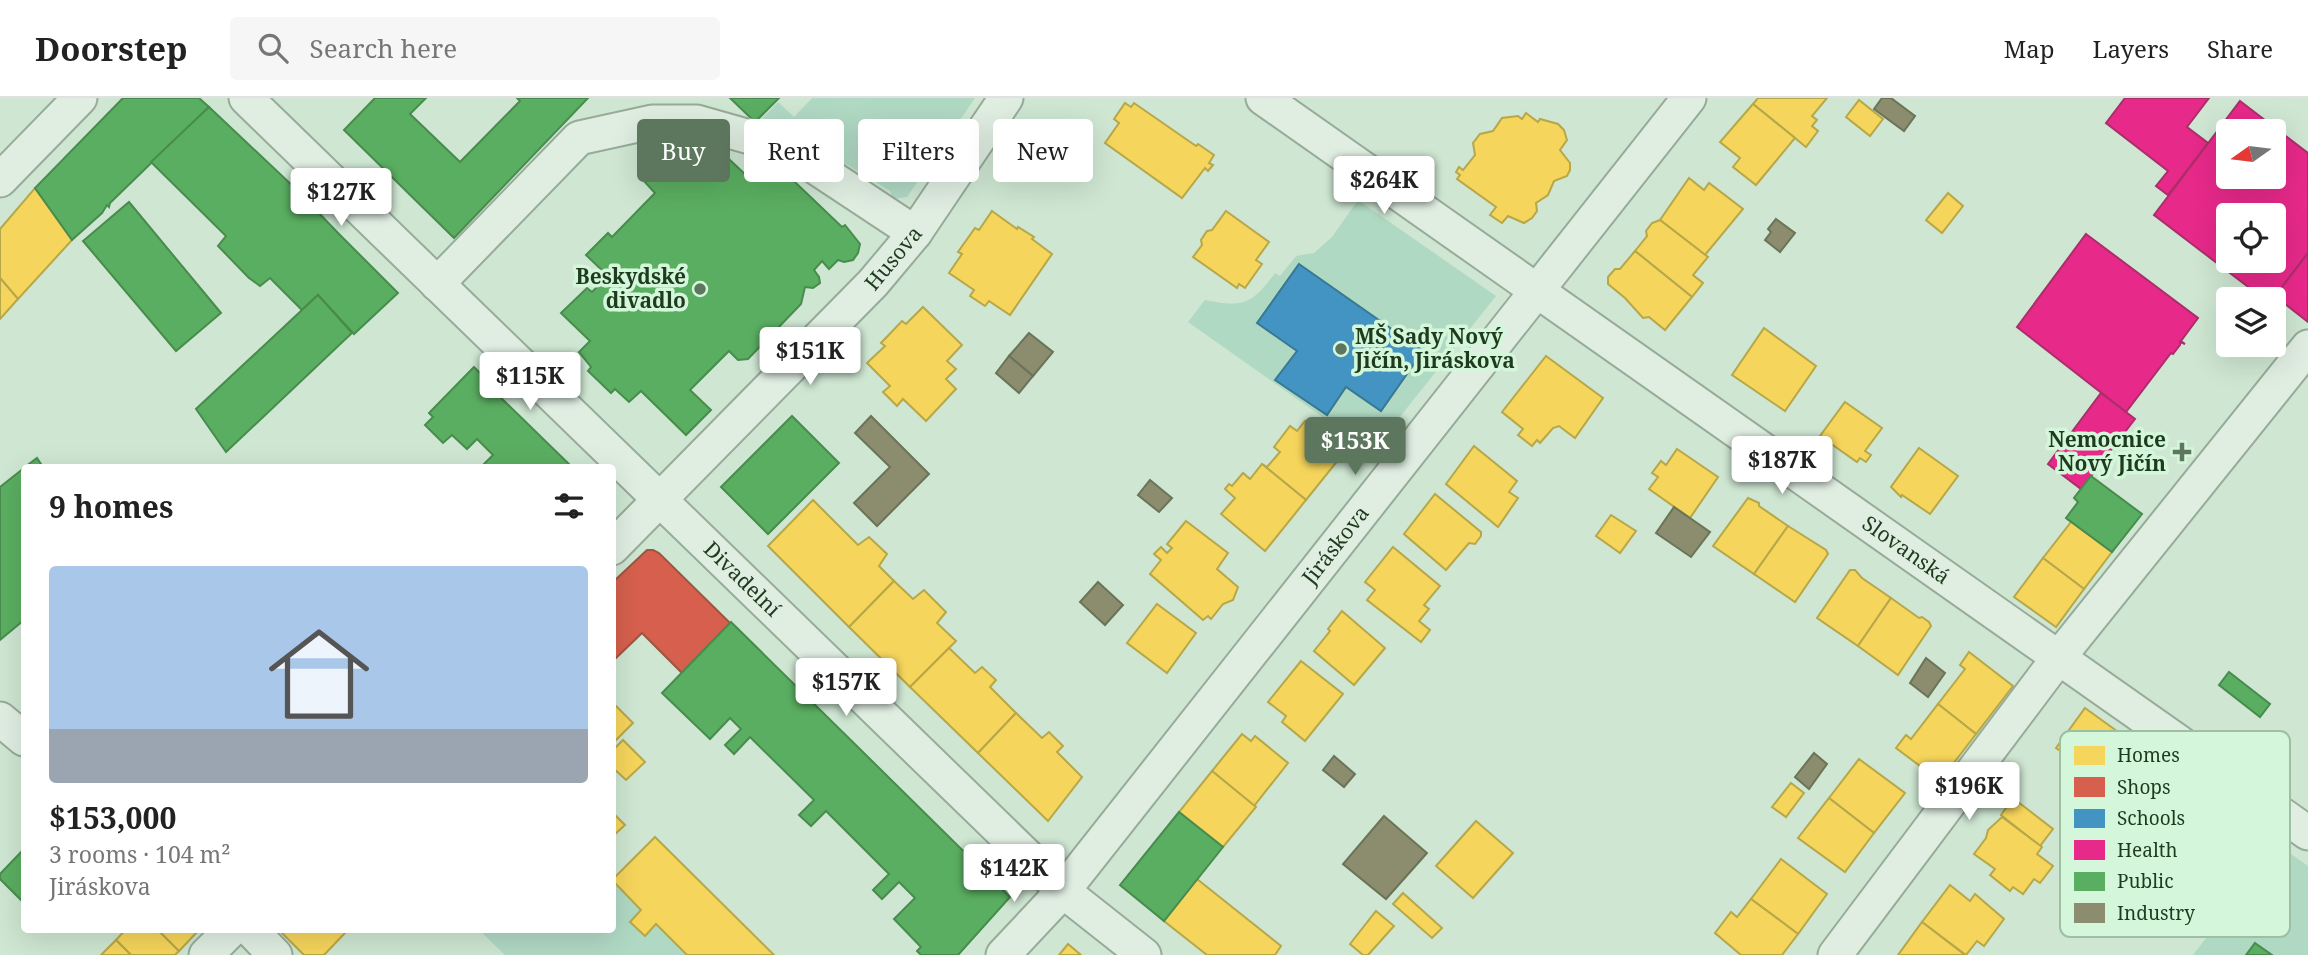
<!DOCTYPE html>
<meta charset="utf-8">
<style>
body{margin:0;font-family:"Noto Serif",serif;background:#f6f6f6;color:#222;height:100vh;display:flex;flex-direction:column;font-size:26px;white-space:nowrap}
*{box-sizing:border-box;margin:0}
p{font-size:23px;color:#767676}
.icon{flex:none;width:38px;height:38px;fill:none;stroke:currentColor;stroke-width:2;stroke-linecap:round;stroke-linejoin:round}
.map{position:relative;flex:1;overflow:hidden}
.side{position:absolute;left:21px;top:366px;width:595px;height:469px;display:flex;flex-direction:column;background:#fff;border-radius:7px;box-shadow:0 7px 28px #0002}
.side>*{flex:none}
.top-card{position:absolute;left:637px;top:21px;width:665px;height:63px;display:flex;gap:14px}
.needle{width:46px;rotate:256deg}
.controls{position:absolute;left:2216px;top:21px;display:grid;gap:14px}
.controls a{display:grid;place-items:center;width:70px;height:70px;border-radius:7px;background:#fff;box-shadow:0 7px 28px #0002;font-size:35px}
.price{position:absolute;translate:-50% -60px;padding:0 16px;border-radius:7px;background:#fff;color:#222;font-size:23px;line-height:46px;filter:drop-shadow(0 2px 4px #0008)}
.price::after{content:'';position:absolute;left:50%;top:42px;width:21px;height:16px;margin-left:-10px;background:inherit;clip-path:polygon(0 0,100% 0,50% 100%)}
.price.on{background:#5c775d;color:#fff}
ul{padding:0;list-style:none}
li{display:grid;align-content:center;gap:14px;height:371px;padding:0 28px}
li+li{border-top:2px solid #e0e0e0}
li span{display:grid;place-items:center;height:217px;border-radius:7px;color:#555}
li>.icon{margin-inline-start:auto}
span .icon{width:126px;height:126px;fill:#fffc;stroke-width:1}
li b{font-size:30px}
h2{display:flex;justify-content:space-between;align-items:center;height:84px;padding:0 28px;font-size:30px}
.chip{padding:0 24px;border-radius:7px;background:#fff;box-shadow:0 7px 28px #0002;font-size:24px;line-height:63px}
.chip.on{background:#5c775d;color:#fff}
header{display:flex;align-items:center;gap:42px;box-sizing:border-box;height:98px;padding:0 35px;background:#fff;border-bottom:2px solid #e0e0e0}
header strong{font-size:33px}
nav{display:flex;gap:38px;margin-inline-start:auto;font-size:24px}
.search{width:490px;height:63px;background:#f6f6f6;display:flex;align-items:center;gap:18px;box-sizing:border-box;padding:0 24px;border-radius:7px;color:#767676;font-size:26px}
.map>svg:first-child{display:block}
.green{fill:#b0d9c4}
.homes{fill:#f6d55c;stroke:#b6a749;stroke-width:2}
.shops{fill:#d6604d;stroke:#9f553f;stroke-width:2}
.schools{fill:#4393c3;stroke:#387992;stroke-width:2}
.health{fill:#e7298a;stroke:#ab2e6a;stroke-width:2;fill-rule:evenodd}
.public{fill:#5aae61;stroke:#488c4d;stroke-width:2}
.industry{fill:#8c8c6e;stroke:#6b7456;stroke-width:2}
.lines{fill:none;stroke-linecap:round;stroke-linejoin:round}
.minor-casing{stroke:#97ab99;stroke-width:37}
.minor{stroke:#e0eee2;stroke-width:33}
.poi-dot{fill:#5c775d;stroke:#d4f7db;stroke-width:2.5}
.labels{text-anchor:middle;stroke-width:7;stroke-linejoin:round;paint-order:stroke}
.street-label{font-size:21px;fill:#1f3b1e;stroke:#d4f7db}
.poi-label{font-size:21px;font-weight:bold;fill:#1f3b1e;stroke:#d4f7db;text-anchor:end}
.key{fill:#d4f7db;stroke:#9ebfa2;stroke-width:2}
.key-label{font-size:19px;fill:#1f3b1e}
</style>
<header>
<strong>Doorstep</strong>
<div class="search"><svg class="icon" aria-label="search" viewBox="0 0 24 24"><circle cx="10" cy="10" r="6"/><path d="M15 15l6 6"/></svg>Search here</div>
<nav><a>Map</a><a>Layers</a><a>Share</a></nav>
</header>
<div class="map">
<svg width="2308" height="857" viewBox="0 0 2308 857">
<rect width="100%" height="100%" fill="#cee6d2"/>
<g class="green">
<polygon points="812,0 975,0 907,99 893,101 890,93 846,66 827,66 753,30 778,4 794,19"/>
<path d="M1358,102l138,96 -124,156 -184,-130 17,-22c39,8 47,4 70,-27l5,3 16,-20 18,-3 18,-16z"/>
<polygon points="2278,747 2308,768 2308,857 2193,857"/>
<polygon points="613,784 641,812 630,824 645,838 656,826 687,857 505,857 478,831 612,831"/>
</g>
<g class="homes">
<polygon points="1758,0 1827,0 1812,18 1817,22 1812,28 1818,33 1806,49 1753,6"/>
<polygon points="1859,2 1883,21 1870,38 1846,19"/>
<polygon points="1125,5 1131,9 1134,5 1196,48 1198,46 1214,57 1209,65 1213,67 1208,73 1205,70 1182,100 1105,45 1119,25 1114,21"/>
<polygon points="1753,6 1795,40 1756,87 1733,69 1740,60 1720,44"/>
<polygon points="1526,15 1538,24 1540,21 1558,26 1564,32 1567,42 1560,52 1570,65 1570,72 1567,78 1554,83 1548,97 1536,105 1537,113 1532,120 1524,125 1508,118 1502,125 1490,117 1496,109 1457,81 1460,77 1456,74 1459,69 1463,72 1475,57 1473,45 1480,36 1493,33 1502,20 1518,18 1522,21"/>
<polygon points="1689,80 1704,92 1709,85 1743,111 1705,157 1660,122"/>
<polygon points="35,90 72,142 18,201 0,180 0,131"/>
<polygon points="1948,95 1963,108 1942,135 1926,122"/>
<polygon points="992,113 1017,131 1018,129 1034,139 1032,141 1052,156 1010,217 989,203 985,208 970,198 974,192 949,175 962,156 958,154 975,130 979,132"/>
<polygon points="1226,113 1269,144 1256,162 1262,166 1245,190 1239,186 1237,190 1193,159 1202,147 1201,142 1207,133 1212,132"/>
<polygon points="1660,122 1708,159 1693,177 1703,185 1692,199 1635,153 1647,138 1646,133 1652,125"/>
<polygon points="1635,153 1692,199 1665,232 1649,219 1643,220 1625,200 1608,186 1608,179 1615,171 1620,171"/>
<polygon points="0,180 18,201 0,221"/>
<polygon points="923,209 962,247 947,263 956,271 946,281 956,291 926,323 903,301 897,308 883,294 890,288 867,265 885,248 881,245 902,223 906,226"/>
<polygon points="1764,230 1816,268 1785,313 1732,277"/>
<polygon points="1546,258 1603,300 1575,340 1559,328 1553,330 1540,345 1537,342 1532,348 1518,337 1523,331 1502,314"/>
<polygon points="1845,304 1882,330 1865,353 1871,357 1866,364 1860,360 1857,364 1820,338"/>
<polygon points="1305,323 1332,346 1327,352 1339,361 1306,402 1262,366 1267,369 1280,354 1274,349 1290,328 1297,333"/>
<polygon points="1474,348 1517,383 1509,394 1518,400 1498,429 1446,386"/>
<polygon points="1919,350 1958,378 1930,416 1902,397 1901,399 1891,389"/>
<polygon points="1677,351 1718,379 1690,420 1649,391 1658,379 1652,375 1661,363 1666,367"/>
<polygon points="1262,366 1306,402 1265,453 1221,416 1235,400 1225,391 1229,386 1232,388 1243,375 1250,381"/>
<polygon points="1435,396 1481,434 1481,438 1475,446 1469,445 1446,472 1404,436"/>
<polygon points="1748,400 1759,405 1759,408 1788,428 1754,476 1713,448"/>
<polygon points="813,402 858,447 869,439 887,456 879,468 894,483 849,529 768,448"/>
<polygon points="1611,417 1636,433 1620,455 1596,438"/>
<polygon points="2066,420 2112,454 2084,491 2043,460 2071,424"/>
<polygon points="1186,423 1228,455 1217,471 1238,489 1233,502 1223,506 1211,521 1208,518 1203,522 1150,476 1161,462 1154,456 1161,449 1167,455 1172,450 1167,446"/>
<polygon points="1788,428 1826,452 1828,456 1795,504 1754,476"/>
<polygon points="1393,449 1440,488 1424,507 1429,511 1419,523 1430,532 1421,544 1367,502 1375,492 1365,484"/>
<polygon points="2043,460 2084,491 2056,529 2014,499"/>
<polygon points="1850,472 1855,472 1862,480 1891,500 1858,548 1817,520"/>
<polygon points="894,483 913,501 924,492 946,514 937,525 956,543 910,589 849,529"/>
<polygon points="1891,500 1919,520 1922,519 1929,524 1931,528 1898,577 1858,548"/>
<polygon points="1157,506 1196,535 1167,575 1127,545"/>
<polygon points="1342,513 1385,550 1354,587 1314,553 1330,533 1328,531"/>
<polygon points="949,550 975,575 982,569 996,582 990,589 1016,615 978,655 910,589"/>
<polygon points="1969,554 2013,588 1976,636 1938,606 1965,571 1960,567"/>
<polygon points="1301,563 1343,596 1305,643 1282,624 1286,618 1268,604"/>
<polygon points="614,606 633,625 612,646 612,607"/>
<polygon points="1938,606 1976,636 1940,683 1896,650 1906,637 1911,641"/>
<polygon points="2085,610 2150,657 2123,697 2056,650"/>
<polygon points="1016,615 1042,640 1049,634 1063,648 1057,654 1082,679 1048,723 978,655"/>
<polygon points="1242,636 1251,643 1255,638 1288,665 1254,708 1212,673"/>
<polygon points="623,642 645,664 626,682 612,669 612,653"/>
<polygon points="1859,661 1905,695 1874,735 1829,700"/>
<polygon points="1212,673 1256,709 1223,749 1179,714"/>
<polygon points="1791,685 1804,695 1786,719 1772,709"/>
<polygon points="1829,700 1874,735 1845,774 1798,740"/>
<polygon points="2013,700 2053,731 2040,748 2001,717"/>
<polygon points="612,714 625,727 612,739"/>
<polygon points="2002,719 2042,749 2037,756 2053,768 2040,785 2034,781 2023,796 2013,789 2010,793 1990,777 1995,771 1974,756 1986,740 1988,732"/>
<polygon points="1476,723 1513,755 1473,800 1436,768"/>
<polygon points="655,739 774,857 687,857 656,826 645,838 630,824 641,812 612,782"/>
<polygon points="1781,761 1827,796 1798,836 1751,801"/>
<polygon points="1197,781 1281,848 1275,857 1207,857 1164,823"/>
<polygon points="1950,787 1970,803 1975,796 2004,821 1984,848 1977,843 1966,857 1922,824"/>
<polygon points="1403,795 1442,830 1432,840 1393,806"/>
<polygon points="1751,801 1798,836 1782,857 1741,857 1715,835 1731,814 1737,819"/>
<polygon points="1376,813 1394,828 1368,857 1363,857 1350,846"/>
<polygon points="1922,824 1965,857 1898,857"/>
<polygon points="126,831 157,831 179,853 175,857 131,857 116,842"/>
<polygon points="157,831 200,831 179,853"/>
<polygon points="278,831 341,831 345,835 324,857 304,857"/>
<polygon points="116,842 131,857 101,857"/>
<polygon points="1068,846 1081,857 1059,857"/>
</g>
<polygon class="shops" points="647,452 653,452 659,455 730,525 682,575 642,535 612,564 612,485"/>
<polygon class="schools" points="1299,166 1423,253 1381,313 1346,289 1327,317 1275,282 1297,253 1257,225"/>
<g class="health">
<polygon points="2125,0 2209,0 2187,29 2208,45 2168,97 2156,88 2168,73 2106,25"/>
<path d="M2240,3l68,52v100l-35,46h-9l-110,-84zM2228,33h45v46h-45zM2228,117h45v46h-45z"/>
<polygon points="2086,136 2198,220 2181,243 2185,246 2180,244 2180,247 2173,256 2171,255 2126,314 2017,229"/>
<polygon points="2308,155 2308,224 2275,198"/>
<polygon points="2101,295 2135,321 2081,391 2048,366"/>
</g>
<g class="public">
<polygon points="123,0 199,0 209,9 110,105 109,109 107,107 102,115 72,142 35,90"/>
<polygon points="375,0 426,0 410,16 460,64 520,3 517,0 588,0 454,140 344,32"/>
<polygon points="730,0 779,0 755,24"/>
<polygon points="209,9 314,108 313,109 340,137 398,195 354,236 318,197 302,212 270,180 260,188 249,180 218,148 226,138 151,64"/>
<polygon points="655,44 662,46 683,67 706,46 713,46 748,79 755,77 768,65 775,65 842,129 845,127 860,146 858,155 853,162 844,164 838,162 829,171 822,163 814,172 819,179 820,185 813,190 805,189 801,206 748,261 738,262 729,253 690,292 711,312 686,337 641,293 629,304 615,291 611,295 588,273 591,269 579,254 590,243 561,215 587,190 592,194 608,178 586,157 608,135 612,139 655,95 642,81 639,74 646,59 647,50"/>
<polygon points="129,104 221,215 176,253 83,143"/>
<polygon points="318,197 352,235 226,354 196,311"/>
<polygon points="474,269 499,294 497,296 572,369 481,369 493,357 477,341 467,351 452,337 443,345 425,327 433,319 429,315"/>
<polygon points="792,318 839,365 768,436 721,389"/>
<polygon points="37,360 43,369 25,369"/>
<polygon points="24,370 24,522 0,542 0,389"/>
<polygon points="2091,378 2142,416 2112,454 2066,420 2078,404 2074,400"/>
<polygon points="731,524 1010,799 958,857 921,857 917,853 921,849 894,821 915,800 899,784 882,801 873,792 889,776 826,713 811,728 799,717 814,702 750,639 734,656 725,647 741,631 730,620 710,641 662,595"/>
<polygon points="2229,574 2270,606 2260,619 2219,587"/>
<polygon points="1179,714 1223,749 1164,823 1120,787"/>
<polygon points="24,751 24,805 0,781 0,776"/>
<polygon points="2255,845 2272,857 2246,857"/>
</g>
<g class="industry">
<polygon points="1882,0 1891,0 1915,18 1904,33 1874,11"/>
<polygon points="1776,121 1795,135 1780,154 1765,142 1771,134 1768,131"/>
<polygon points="1029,235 1053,254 1033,278 1009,258"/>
<polygon points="1009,258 1033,278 1019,295 996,275"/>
<polygon points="871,318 929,376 877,428 854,405 890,369 855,335"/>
<polygon points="1150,382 1172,400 1159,414 1138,397"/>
<polygon points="1674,409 1710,434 1691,459 1656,435"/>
<polygon points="1098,484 1123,507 1105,527 1080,504"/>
<polygon points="1926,560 1945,575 1928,599 1910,585"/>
<polygon points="1814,655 1827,666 1809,691 1795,679"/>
<polygon points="1334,658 1355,676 1344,689 1323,672"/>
<polygon points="1384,718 1427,755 1386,801 1343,766"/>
</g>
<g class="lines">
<defs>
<g id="minor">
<path id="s1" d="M246,0l817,793 81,64"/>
<path id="s2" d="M1263,0l1045,735"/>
<polyline points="0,82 80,0"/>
<polyline points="437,186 579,40 652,24 697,24 785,49 915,135"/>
<path id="s3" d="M612,450l261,-265 42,-50 91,-135"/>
<polyline points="0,621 24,641"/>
<polyline points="250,831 275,857"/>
<polyline points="206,857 232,831"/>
<path id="s4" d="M1003,857l60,-64 626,-793"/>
<polyline points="1835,857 2059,559 2308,249"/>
</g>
</defs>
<use href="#minor" class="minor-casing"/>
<use href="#minor" class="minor"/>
</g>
<g class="poi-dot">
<circle cx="700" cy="191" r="7"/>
<circle cx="1341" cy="251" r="7"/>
<path d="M2178.5 343.5h7v7h7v7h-7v7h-7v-7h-7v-7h7z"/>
</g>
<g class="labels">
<g class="street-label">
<text dy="7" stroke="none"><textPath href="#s3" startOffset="404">Husova</textPath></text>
<text dy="7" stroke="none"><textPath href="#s4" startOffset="528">Jiráskova</textPath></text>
<text dy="7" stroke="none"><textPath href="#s2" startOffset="786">Slovanská</textPath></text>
<text dy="7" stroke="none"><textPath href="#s1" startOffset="691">Divadelní</textPath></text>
</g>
<g class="poi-label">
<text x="686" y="186">Beskydské<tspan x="686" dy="24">divadlo</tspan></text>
<text x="1355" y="246" text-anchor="start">MŠ Sady Nový<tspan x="1355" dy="24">Jičín, Jiráskova</tspan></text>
<text x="2166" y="349">Nemocnice<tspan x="2166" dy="24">Nový Jičín</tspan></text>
</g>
</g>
<rect x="2060" y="633" width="230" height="206" rx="10" class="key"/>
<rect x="2074" y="648" width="31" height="19" fill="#f6d55c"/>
<rect x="2074" y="679" width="31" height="20" fill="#d6604d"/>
<rect x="2074" y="711" width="31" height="19" fill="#4393c3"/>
<rect x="2074" y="742" width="31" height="20" fill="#e7298a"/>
<rect x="2074" y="774" width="31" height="19" fill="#5aae61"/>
<rect x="2074" y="805" width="31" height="20" fill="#8c8c6e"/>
<g class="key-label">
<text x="2117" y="664">Homes</text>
<text x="2117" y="696">Shops</text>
<text x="2117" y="727">Schools</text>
<text x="2117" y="759">Health</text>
<text x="2117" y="790">Public</text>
<text x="2117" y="822">Industry</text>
</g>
</svg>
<div class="controls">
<a><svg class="needle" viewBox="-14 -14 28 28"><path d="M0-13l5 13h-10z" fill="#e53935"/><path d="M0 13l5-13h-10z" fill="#767676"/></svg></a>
<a><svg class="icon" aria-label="locate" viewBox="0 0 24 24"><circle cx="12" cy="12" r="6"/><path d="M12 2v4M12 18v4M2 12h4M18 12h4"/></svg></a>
<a><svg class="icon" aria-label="layers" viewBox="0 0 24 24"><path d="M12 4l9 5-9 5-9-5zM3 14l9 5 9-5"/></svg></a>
</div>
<b class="price" style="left:1384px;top:118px">$264K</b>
<b class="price" style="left:341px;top:130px">$127K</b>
<b class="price" style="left:810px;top:289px">$151K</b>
<b class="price" style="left:530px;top:314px">$115K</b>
<b class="price on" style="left:1355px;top:379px">$153K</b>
<b class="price" style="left:1782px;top:398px">$187K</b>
<b class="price" style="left:846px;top:620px">$157K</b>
<b class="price" style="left:1969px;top:724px">$196K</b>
<b class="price" style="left:1014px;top:806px">$142K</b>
<div class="top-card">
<a class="chip on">Buy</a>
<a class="chip">Rent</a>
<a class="chip">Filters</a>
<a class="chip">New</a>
</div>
<section class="side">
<h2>9 homes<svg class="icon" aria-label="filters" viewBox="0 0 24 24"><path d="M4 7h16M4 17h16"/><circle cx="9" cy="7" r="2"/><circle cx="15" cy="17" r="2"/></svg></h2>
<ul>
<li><span style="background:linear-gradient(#a9c7e8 75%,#9aa5b1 0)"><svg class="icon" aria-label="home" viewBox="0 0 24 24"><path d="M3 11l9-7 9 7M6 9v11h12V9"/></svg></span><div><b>$153,000</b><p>3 rooms · 104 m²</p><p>Jiráskova</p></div></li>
</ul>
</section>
</div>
